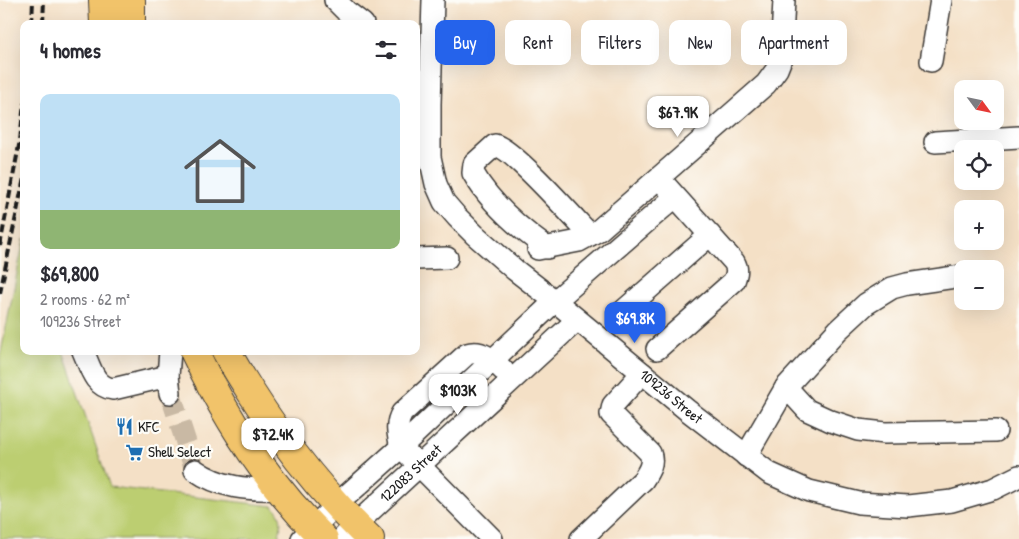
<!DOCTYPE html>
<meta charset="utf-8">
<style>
body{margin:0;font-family:"Patrick Hand",sans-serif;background:#f2f2f3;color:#2b2b33;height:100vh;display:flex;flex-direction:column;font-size:19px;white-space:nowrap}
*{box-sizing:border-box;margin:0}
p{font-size:16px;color:#7c7c81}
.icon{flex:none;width:28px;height:28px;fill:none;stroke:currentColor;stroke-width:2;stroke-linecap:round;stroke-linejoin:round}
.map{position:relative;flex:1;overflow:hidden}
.details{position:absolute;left:20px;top:20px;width:400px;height:335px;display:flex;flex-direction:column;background:#fff;border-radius:10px;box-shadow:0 5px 20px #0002}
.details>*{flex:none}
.hud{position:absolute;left:435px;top:20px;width:475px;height:45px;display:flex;gap:10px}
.needle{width:32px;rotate:123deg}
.tools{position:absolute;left:954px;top:80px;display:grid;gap:10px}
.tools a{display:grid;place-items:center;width:50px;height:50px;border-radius:10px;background:#fff;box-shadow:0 5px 20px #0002;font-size:25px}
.price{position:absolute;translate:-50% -42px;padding:0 11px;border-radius:10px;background:#fff;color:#222;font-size:16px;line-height:32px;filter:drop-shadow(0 1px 2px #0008)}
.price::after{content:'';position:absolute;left:50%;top:30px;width:15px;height:11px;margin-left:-8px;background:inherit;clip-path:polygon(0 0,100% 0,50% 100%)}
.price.active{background:#2563eb;color:#fff}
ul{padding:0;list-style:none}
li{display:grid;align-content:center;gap:10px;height:265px;padding:0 20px}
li+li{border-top:1px solid #e1e1e2}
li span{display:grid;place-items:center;height:155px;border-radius:10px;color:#555}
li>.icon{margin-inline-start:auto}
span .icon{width:90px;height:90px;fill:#fffc;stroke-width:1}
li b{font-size:21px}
h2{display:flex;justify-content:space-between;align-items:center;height:60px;padding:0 20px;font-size:21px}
.pill{padding:0 18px;border-radius:10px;background:#fff;box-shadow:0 5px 20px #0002;font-size:18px;line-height:45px}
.pill.active{background:#2563eb;color:#fff}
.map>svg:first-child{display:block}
.grass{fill:#bcce71;stroke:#6c7546}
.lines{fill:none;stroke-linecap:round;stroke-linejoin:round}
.minor-tunnel{stroke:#c9b9a4;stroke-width:21;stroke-dasharray:21 11;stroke-linecap:butt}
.minor-casing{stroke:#3c3936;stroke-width:24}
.major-casing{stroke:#3c3936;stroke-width:30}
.minor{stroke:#fff;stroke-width:21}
.major{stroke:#f1c36a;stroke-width:28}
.rail{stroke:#1c1c1c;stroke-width:4;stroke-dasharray:8 4;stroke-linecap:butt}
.labels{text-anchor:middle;stroke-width:4.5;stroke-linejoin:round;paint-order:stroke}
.street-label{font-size:15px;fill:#1c1c1c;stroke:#fdfcf7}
.poi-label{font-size:15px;fill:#1c1c1c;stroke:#fdfcf7;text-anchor:start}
</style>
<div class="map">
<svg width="1019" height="539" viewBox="0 0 1019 539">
<rect width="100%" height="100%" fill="#fdfcf7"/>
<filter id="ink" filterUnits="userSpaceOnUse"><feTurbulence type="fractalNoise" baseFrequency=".02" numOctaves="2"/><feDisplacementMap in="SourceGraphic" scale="10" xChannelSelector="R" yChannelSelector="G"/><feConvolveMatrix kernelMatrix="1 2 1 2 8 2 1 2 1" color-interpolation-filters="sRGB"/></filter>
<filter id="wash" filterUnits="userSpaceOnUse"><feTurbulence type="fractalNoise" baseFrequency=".0096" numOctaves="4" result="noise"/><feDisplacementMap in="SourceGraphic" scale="20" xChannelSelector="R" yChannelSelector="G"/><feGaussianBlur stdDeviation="1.12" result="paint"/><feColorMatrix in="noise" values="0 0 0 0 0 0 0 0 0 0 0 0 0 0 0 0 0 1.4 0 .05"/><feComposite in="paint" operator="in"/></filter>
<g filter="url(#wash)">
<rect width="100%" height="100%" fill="#f4e0c6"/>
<path class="grass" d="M24,239v112h39l47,136 163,19c10,10 9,19 5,33h-278v-182z"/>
</g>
<g filter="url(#ink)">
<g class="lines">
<polyline class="minor-tunnel" points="170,393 195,470"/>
<defs>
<g id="minor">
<polyline points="335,0 346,11 363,24"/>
<path id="s1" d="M433,0l-3,104v53l6,27 8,18 13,15 18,18 40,35 40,31 132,109 82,63 40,18 50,12 49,3 44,-5 41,-12 26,-13"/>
<polyline points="931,61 941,0"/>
<polyline points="935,142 1019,137"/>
<path d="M547,248c-28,-20 -57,-45 -74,-75l1,-9 21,-19c17,3 80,74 95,90"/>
<polyline points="538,249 579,241 599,230 766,84 777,69 781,59 784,0"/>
<polyline points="416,259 447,258"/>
<polyline points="621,313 710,235"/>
<path d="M657,349l77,-68c3,-8 4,-12 0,-19l-68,-76"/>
<path d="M83,351c7,15 11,36 30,38l55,-13"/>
<polyline points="170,351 168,376 170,393"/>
<polyline points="786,387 807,410 831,421 858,430 885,433 996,431"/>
<polyline points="746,456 786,387 838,330 866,304 892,288 907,284 962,276"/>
<path d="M195,470c25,18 54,20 84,19"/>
<polyline points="302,539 336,505 401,447 555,301 675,197"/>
<path id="s2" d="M342,539l13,-14 222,-205"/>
<path d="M492,539l-91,-92c-3,-12 -6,-23 1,-34l65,-59c15,-5 26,6 36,16"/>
<path d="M581,539l62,-59c6,-9 11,-17 7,-27l-39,-39 2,-9 29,-32"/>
</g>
<g id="major">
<polyline points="103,0 104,24"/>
<polyline points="131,0 131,24"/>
<path d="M194,351c32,68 76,135 130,188"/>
<path d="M226,351c39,68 87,134 144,188"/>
</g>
</defs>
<use href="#minor" class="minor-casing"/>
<use href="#major" class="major-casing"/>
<use href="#minor" class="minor"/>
<use href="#major" class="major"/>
<g class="rail">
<polyline points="32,24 33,0"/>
<polyline points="43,24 44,0"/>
<polyline points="0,246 20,140 24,103"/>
<polyline points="0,293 24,178"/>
</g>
</g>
</g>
<defs>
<symbol id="restaurant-bare" viewBox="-9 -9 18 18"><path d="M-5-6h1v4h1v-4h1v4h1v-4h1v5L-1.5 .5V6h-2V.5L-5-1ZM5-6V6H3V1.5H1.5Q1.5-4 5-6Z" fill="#1f6fb2" stroke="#fdfcf7" stroke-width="2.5" paint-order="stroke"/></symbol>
<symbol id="supermarket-bare" viewBox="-9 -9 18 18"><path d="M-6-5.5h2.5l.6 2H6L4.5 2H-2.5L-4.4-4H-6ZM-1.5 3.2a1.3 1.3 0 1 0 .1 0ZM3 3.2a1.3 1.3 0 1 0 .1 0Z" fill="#1f6fb2" stroke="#fdfcf7" stroke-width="2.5" paint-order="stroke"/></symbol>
</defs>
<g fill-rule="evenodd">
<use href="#restaurant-bare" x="112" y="414" width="25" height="25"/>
<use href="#supermarket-bare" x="122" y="440" width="25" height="25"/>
</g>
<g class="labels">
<g class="street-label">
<text dy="5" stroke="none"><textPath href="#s1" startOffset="504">109236 Street</textPath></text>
<text dy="5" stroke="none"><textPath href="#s2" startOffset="95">122083 Street</textPath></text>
</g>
<g class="poi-label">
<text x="138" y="432">KFC</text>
<text x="148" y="457">Shell Select</text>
</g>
</g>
</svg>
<div class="tools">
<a><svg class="needle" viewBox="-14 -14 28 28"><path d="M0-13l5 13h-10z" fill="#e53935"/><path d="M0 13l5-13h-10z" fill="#7c7c81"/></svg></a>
<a><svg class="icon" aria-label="locate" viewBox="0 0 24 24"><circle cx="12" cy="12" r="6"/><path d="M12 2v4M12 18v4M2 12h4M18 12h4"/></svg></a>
<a>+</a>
<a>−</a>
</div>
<b class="price" style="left:678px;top:138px">$67.9K</b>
<b class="price active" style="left:635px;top:344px">$69.8K</b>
<b class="price" style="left:458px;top:416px">$103K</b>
<b class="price" style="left:273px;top:460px">$72.4K</b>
<div class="hud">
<a class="pill active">Buy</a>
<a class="pill">Rent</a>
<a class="pill">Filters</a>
<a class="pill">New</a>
<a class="pill">Apartment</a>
</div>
<section class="details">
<h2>4 homes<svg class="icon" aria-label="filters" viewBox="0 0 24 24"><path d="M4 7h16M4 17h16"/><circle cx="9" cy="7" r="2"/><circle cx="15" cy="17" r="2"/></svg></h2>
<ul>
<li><span style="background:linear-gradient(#bfe0f5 75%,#8fb573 0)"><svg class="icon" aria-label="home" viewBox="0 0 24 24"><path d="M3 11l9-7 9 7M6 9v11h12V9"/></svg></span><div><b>$69,800</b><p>2 rooms · 62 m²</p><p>109236 Street</p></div></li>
</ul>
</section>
</div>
